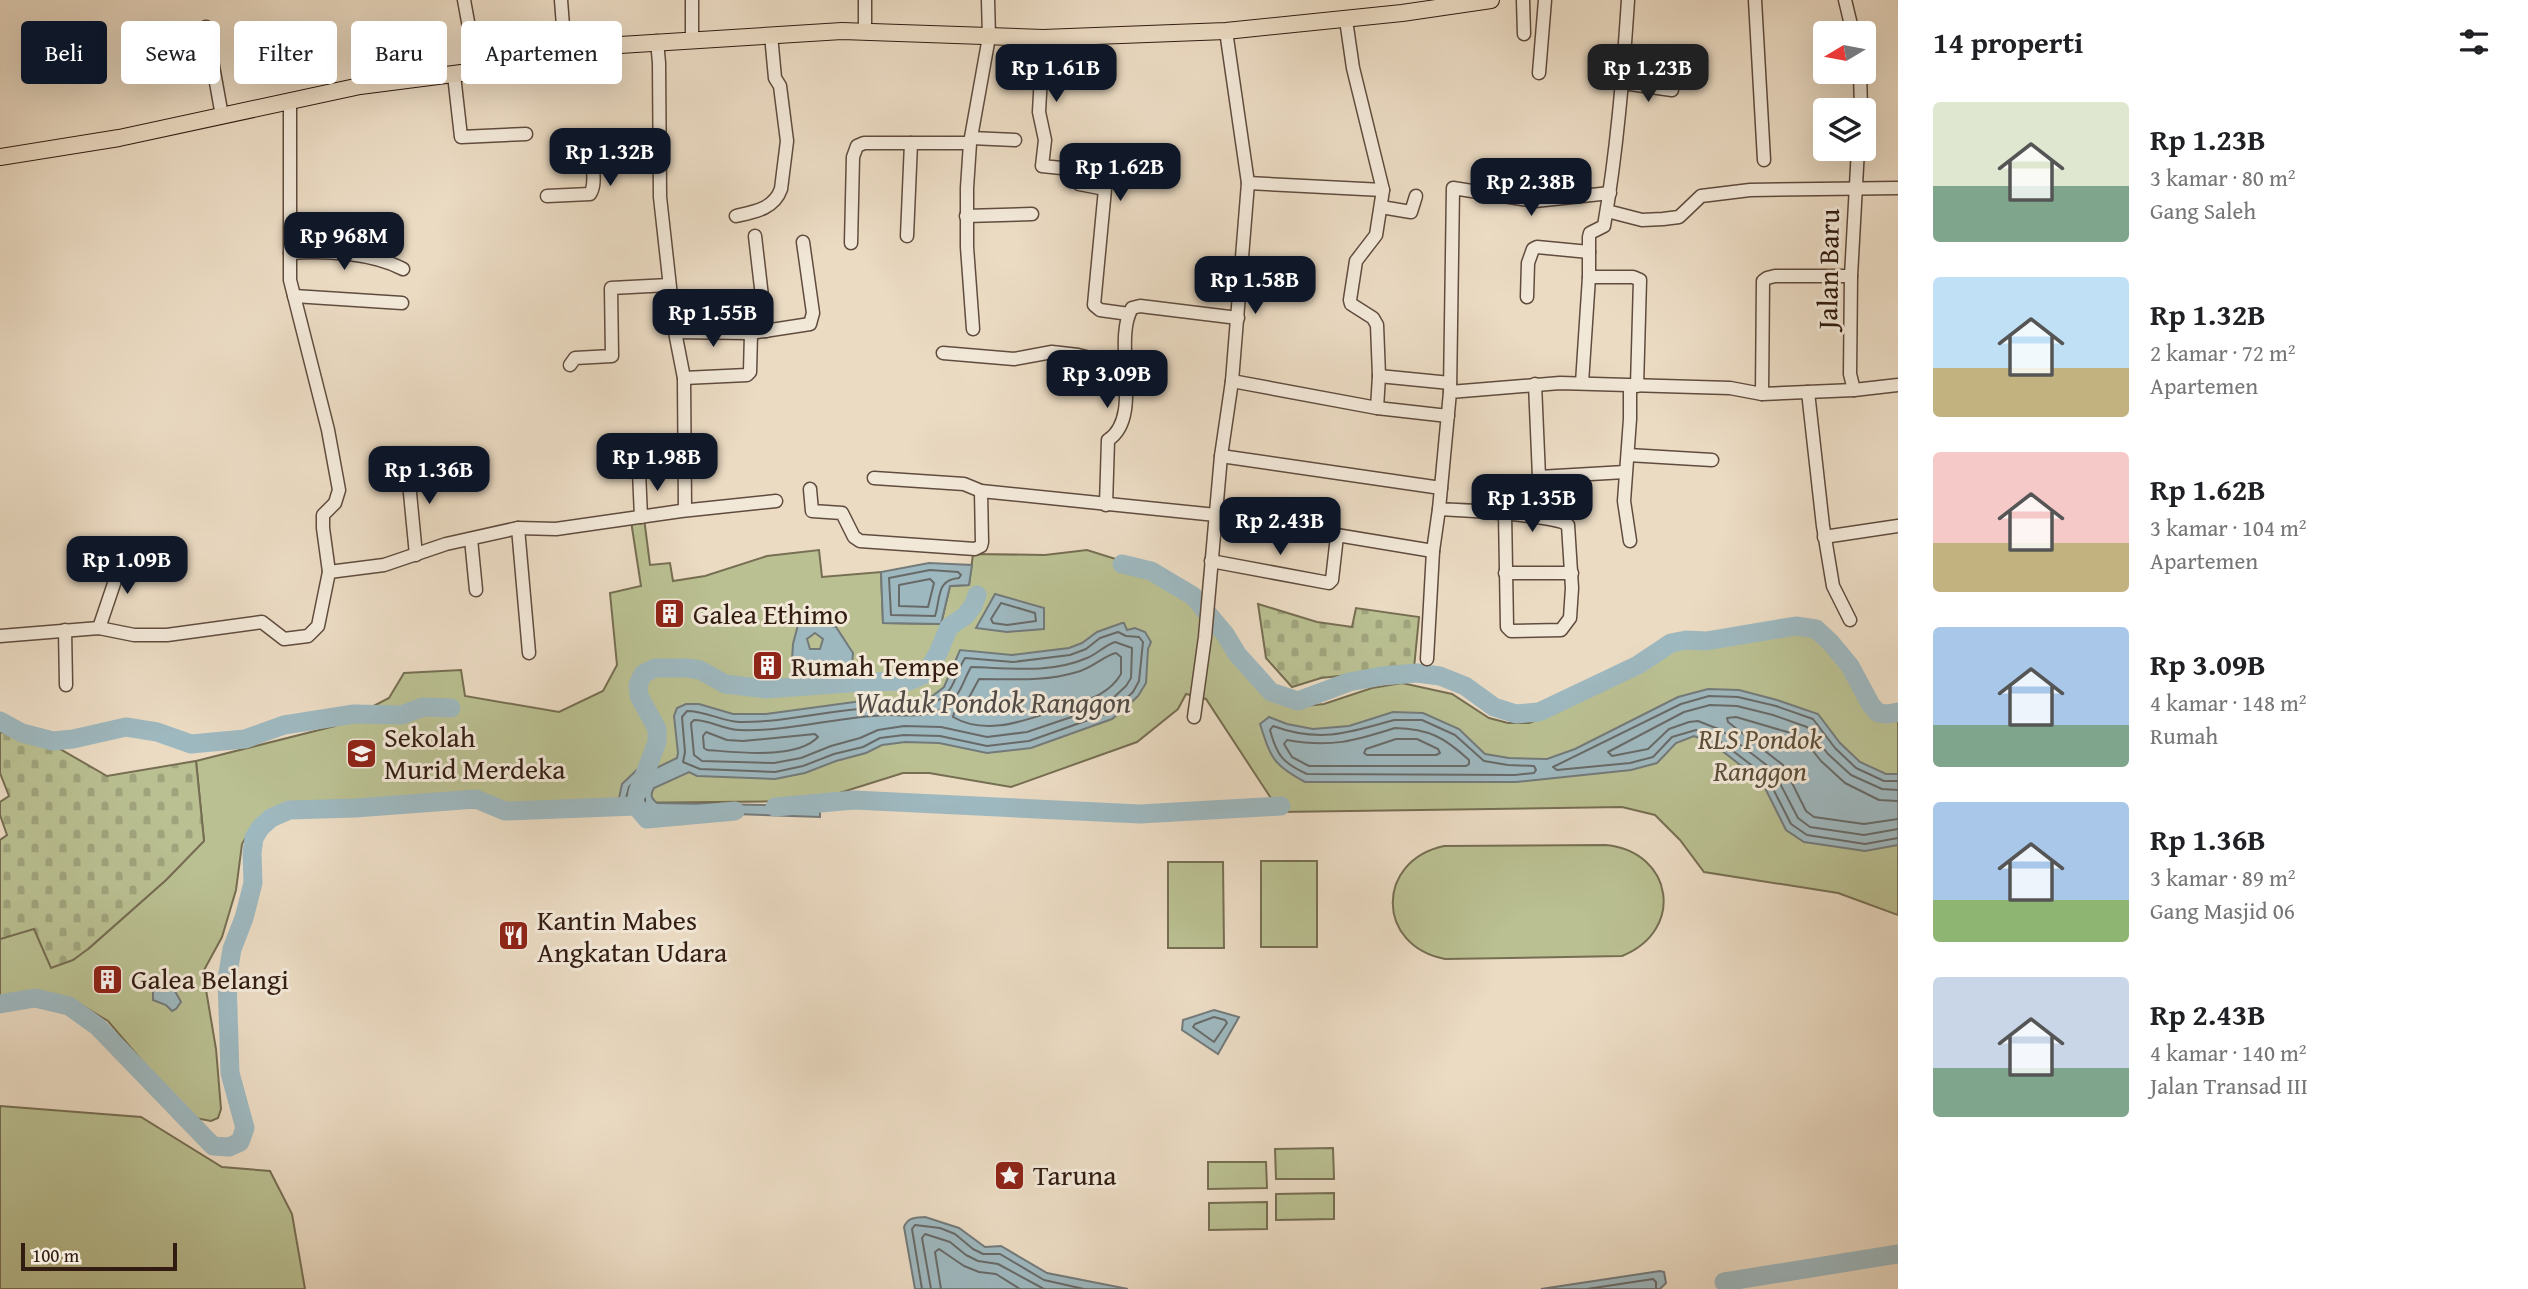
<!DOCTYPE html>
<html lang="id">
<meta charset="utf-8">
<style>
body{margin:0;font-family:"Gentium Book Plus",serif;background:#f2f2f2;color:#202124;height:100vh;display:flex;flex-direction:column;font-size:26px;white-space:nowrap}
*{box-sizing:border-box;margin:0}
p{font-size:23px;color:#757577}
.icon{flex:none;width:38px;height:38px;fill:none;stroke:currentColor;stroke-width:2;stroke-linecap:round;stroke-linejoin:round}
.map{position:relative;flex:1;overflow:hidden}
.sheet{display:flex;flex-direction:column;background:#fff;width:630px}
.sheet>*{flex:none}
.banner{position:absolute;left:21px;top:21px;width:665px;height:63px;display:flex;gap:14px}
.needle{width:46px;rotate:260deg}
.tools{position:absolute;left:1813px;top:21px;display:grid;gap:14px}
.tools a{display:grid;place-items:center;width:63px;height:63px;border-radius:7px;background:#fff;box-shadow:0 7px 28px #0002;font-size:35px}
.scale{position:absolute;left:21px;bottom:18px;width:156px;box-sizing:border-box;padding-left:7px;border:4px solid #321c12;border-top:0;font-size:19px;line-height:24px;white-space:nowrap;color:#321c12;-webkit-text-stroke:5px #f2e8d8;paint-order:stroke}
.price{position:absolute;translate:-50% -60px;padding:0 16px;border-radius:14px;background:#111827;color:#fff;font-size:23px;line-height:46px;filter:drop-shadow(0 2px 4px #0008)}
.price::after{content:'';position:absolute;left:50%;top:42px;width:21px;height:16px;margin-left:-10px;background:inherit;clip-path:polygon(0 0,100% 0,50% 100%)}
.price.current{background:#222;color:#fff}
ul{padding:0;list-style:none}
li{display:flex;align-items:center;gap:21px;height:175px;padding:0 35px}
li span{display:grid;place-items:center;flex:none;width:196px;height:140px;border-radius:7px;color:#555}
li>.icon{margin-inline-start:auto}
span .icon{width:84px;height:84px;fill:#fffc;stroke-width:1}
li b{font-size:30px}
h2{display:flex;justify-content:space-between;align-items:center;height:84px;padding:0 35px;font-size:30px}
.tag{padding:0 24px;border-radius:7px;background:#fff;box-shadow:0 7px 28px #0002;font-size:24px;line-height:63px}
.tag.current{background:#111827;color:#fff}
main{display:flex;flex:1;min-height:0}
.map>svg:first-child{display:block}
.green{fill:#bac092;stroke:#766e52;stroke-width:2}
.cemetery{fill:url(#cemetery-stones);stroke:#766e52;stroke-width:2}
.water{fill:#9eb8bf;stroke:#737a7a;stroke-width:2;fill-rule:evenodd}
.lines{fill:none;stroke-linecap:round;stroke-linejoin:round}
.shore{stroke:#686a68;stroke-width:2}
.river{stroke:#9eb8bf;stroke-width:19}
.minor-casing{stroke:#604c3e;stroke-width:15}
.major-casing{stroke:#321c12;stroke-width:18}
.minor{stroke:#f2e8d8;stroke-width:12}
.major{stroke:#ebdbc3;stroke-width:16}
.labels{text-anchor:middle;stroke-width:6;stroke-linejoin:round;paint-order:stroke}
.street-label{font-size:28px;fill:#321c12;stroke:#f2e8d8}
.poi-label{font-size:28px;fill:#321c12;stroke:#f2e8d8;text-anchor:start}
.park-label{font-size:28px;font-style:italic;fill:#5b4d38;stroke:#f2e8d8}
.water-label{font-size:30px;font-style:italic;fill:#524b46;stroke:#f2e8d8}
</style>
<main>
<div class="map">
<svg width="1898" height="1289" viewBox="0 0 1898 1289">
<defs>
<pattern id="cemetery-stones" width="16" height="16" patternUnits="userSpaceOnUse" patternTransform="scale(1.75)"><rect width="16" height="16" fill="#bac092"/><path d="M2 7V4a2 2 0 0 1 4 0v3zM10 15v-3a2 2 0 0 1 4 0v3z" fill="#a0a47d"/></pattern>
</defs>
<rect width="100%" height="100%" fill="#ebdbc3"/>
<filter id="stains"><feTurbulence type="fractalNoise" baseFrequency=".00286" numOctaves="4"/><feColorMatrix values="0 0 0 0 .2 0 0 0 0 .09 0 0 0 0 .02 0 0 0 .5 -.17"/></filter>
<radialGradient id="worn" r=".72"><stop offset=".6" stop-color="#630" stop-opacity="0"/><stop offset="1" stop-color="#630" stop-opacity=".3"/></radialGradient>
<g class="green">
<path d="M644,518l6,47 20,-2 3,18 32,-5 62,-20 52,-6 3,27 59,-5 2,51 58,1 9,-38 19,-1 4,-31 72,1 42,-5 35,11v9c27,6 44,11 67,29l81,98 12,6 23,3 19,-2 48,-16 30,-5 50,11 37,24 19,5h21l27,-10 114,-65c15,-4 28,-1 43,-2 27,-3 76,-24 102,-11 12,6 34,38 41,50 6,10 9,26 21,31 6,3 14,2 21,1v198l-60,-22 -134,-21 -24,-32 -25,-25 -33,-8 -342,5 -74,-113 -20,-5 -8,15 -41,33 -126,45 -82,-14h-26l-70,22 -31,6 -184,2 -10,4 -24,1 -299,-1 -31,16 -12,21 -6,46 -14,47 -19,35 13,77 5,60 -3,9 -7,3 -21,-4 -82,-96 -37,-22 -35,-7 -36,6v-59l34,-11 54,21 78,-69 38,-39 -8,-80 139,-35 54,-28 15,-25 57,-3 4,26 94,16 44,-21 14,-26 -7,-72 31,-7 -10,-65z"/>
<path d="M1606,845c68,7 79,86 16,111l-177,3c-69,-13 -70,-98 -1,-113z"/>
<rect x="1261" y="861" width="56" height="86"/>
<polygon points="1168,862 1223,862 1224,948 1168,948"/>
<polygon points="0,1106 141,1117 222,1167 270,1171 292,1214 305,1289 0,1289"/>
<polygon points="1333,1148 1334,1179 1276,1179 1275,1149"/>
<polygon points="1266,1162 1267,1188 1208,1189 1208,1162"/>
<polygon points="1334,1193 1334,1219 1276,1220 1276,1194"/>
<polygon points="1267,1202 1267,1229 1209,1230 1209,1203"/>
</g>
<g class="cemetery">
<polygon points="1258,604 1317,622 1352,627 1356,608 1419,617 1414,668 1321,678 1292,687 1266,658"/>
<polygon points="0,732 53,745 107,776 196,761 204,841 166,880 88,949 73,960 51,968 34,929 0,939 0,840 7,835 0,815 0,802 9,796 0,773"/>
</g>
<g class="water">
<polygon points="929,563 972,565 969,585 950,586 941,624 883,623 881,572"/>
<polygon points="995,594 1044,608 1044,629 1007,632 976,628"/>
<path d="M804,620l32,7 17,26 -1,13h-44l-16,-6 1,-16 6,-23zM815,633l8,6 -3,10h-10l-3,-10z"/>
<path d="M1122,623h2l3,7 8,-2 10,4 6,10 -3,7 -2,34 -8,13 -16,15 -10,8 -81,29 -44,5 -48,-10 -34,-1 -23,3 -16,8 -30,8 -31,12 -30,6 -78,-3 -8,-4 -35,16c-4,7 -3,10 3,15l163,3v11l-172,-6 -63,3 -1,-6 24,-1 10,-4 4,-19 21,-20 9,6 25,-12 1,-5 -4,-37 3,-8 9,-4h13l34,10h33l103,-14 49,-1 13,-2 13,-10 16,-37 52,5 57,-7 13,-5 15,-11z"/>
<path d="M1708,689l31,1 38,10 41,14 22,29 20,19 26,12h12v71l-33,6 -61,-9 -18,-12 -24,-48 -50,-39 -18,-7 -18,7 -19,20 -26,7 -115,12h-211c-32,-17 -34,-24 -45,-58l9,-7 18,7 26,5 36,-3 44,-14 30,1 36,16 26,25 24,4 38,1 28,-10 103,-52z"/>
<polygon points="164,981 170,982 181,1002 176,1009 172,1011 166,1005 153,1000 153,991"/>
<polygon points="1214,1010 1239,1017 1218,1054 1182,1030 1183,1020"/>
<path d="M925,1217l34,11 26,19 16,-1 46,27 81,16h-213l-11,-62c4,-10 11,-9 21,-10z"/>
<polygon points="1660,1271 1664,1272 1666,1283 1660,1289 1541,1289"/>
</g>
<g class="lines">
<g class="shore">
<path d="M930,570l28,2 3,3 -2,3c-23,2 -18,19 -24,38l-44,-1 -2,-37z"/>
<polygon points="930,579 934,583 928,607 899,606 899,585"/>
<polygon points="1001,603 1035,613 1036,621 1007,625 993,623 991,619"/>
<path d="M1118,632l8,4 13,1 4,5 -4,39 -6,11 -15,14 -10,7 -79,28 -42,5 -47,-10 -36,-1 -24,3 -17,9 -29,7 -31,12 -28,6 -75,-3 -17,-7 2,-10 -3,-35 5,-6c19,0 34,10 52,11 50,1 100,-15 150,-15 15,0 34,2 48,-6 18,-10 18,-27 28,-43l48,4 57,-7 16,-6 14,-11z"/>
<path d="M1115,642l17,6 -1,30 -5,8 -14,13 -8,7 -77,26 -40,5 -46,-10 -37,-1 -26,4 -18,8 -29,8 -30,12 -27,5 -72,-2 -8,-6 -3,-32 3,-3c16,0 30,10 46,10 50,2 99,-14 149,-15 16,0 37,3 52,-6 20,-12 20,-24 30,-42 39,1 79,7 116,-9 10,-4 17,-12 28,-16z"/>
<path d="M1116,653l5,4v17c-14,24 -40,27 -64,36 -34,11 -71,26 -104,7l1,-4 12,-10 13,-24c34,0 65,3 98,-7 16,-4 26,-16 39,-19z"/>
<path d="M1394,720h28l33,15 29,26 24,4 26,1 2,4 -2,3 -19,2 -208,-1c-24,-11 -30,-18 -37,-44l3,-4c46,17 76,7 121,-6z"/>
<path d="M1395,728c34,1 49,9 74,32v4l-3,2h-157l-17,-9 -8,-13 3,-4c44,8 67,1 108,-12z"/>
<path d="M706,732l21,8 16,1 72,-7 3,3c-22,23 -81,15 -111,13l-3,-2 -1,-12z"/>
<polygon points="1396,739 1417,739 1438,749 1440,753 1436,755 1367,755 1364,753 1366,749"/>
<polygon points="643,773 651,780 645,791 645,803 627,805 625,802 629,787"/>
<polyline points="1898,781 1884,781 1856,768 1835,748 1813,719 1776,706 1738,697 1709,696 1681,704 1553,767 1557,770 1630,763 1653,757 1672,737 1696,730 1716,738 1767,777 1791,824 1807,835 1865,844 1898,838"/>
<polyline points="1898,790 1882,789 1851,775 1828,754 1807,727 1773,715 1737,706 1710,705 1684,712 1608,752 1612,756 1648,749 1669,729 1689,722 1698,721 1721,730 1773,770 1798,818 1810,827 1864,835 1898,829"/>
<polyline points="1898,801 1879,800 1845,783 1821,761 1801,736 1736,717 1727,718 1728,722 1783,765 1806,811 1814,817 1864,824 1898,819"/>
<polygon points="1214,1017 1225,1020 1227,1023 1214,1042 1193,1027 1195,1024"/>
<polyline points="922,1289 912,1229 915,1225 940,1228 955,1234 973,1249 983,1254 1000,1254 1044,1280 1084,1289"/>
<polyline points="931,1289 922,1238 925,1234 950,1242 966,1255 978,1261 998,1264 1044,1289"/>
<polyline points="941,1289 935,1252 939,1249 964,1266 979,1272 996,1274 1020,1289"/>
<polyline points="1587,1289 1653,1279 1656,1282 1656,1289"/>
</g>
<g class="river">
<polyline points="1122,564 1151,571 1193,596 1225,634 1237,654 1271,692 1298,701 1349,682 1382,676 1417,673 1440,676 1465,686 1494,707 1516,714 1539,712 1638,665 1671,643 1686,640 1706,641 1796,626 1816,629 1831,643 1850,666 1871,705 1878,713 1888,714 1898,712"/>
<polyline points="0,721 22,733 53,741 73,739 126,727 157,732 191,744 245,739 284,725 354,714 402,715 423,707 451,708"/>
<polyline points="638,792 657,742 657,729 639,696 638,685 643,674 655,668 687,668 700,670 725,684 766,689 863,682 909,681 926,674 938,653 949,627 965,616 973,606 977,595"/>
<polyline points="775,807 854,800 1140,814 1281,806"/>
<polyline points="0,1004 35,998 69,1006 97,1026 213,1146 229,1147 240,1142 245,1128 230,1073 227,979 232,949 244,918 253,883 252,853 254,838 260,828 271,818 289,810 355,808 476,799 505,811 636,806 647,819 735,811"/>
<polyline points="1724,1282 1898,1254"/>
</g>
<defs>
<g id="minor">
<polyline points="464,0 477,71"/>
<polyline points="561,0 565,52"/>
<polyline points="692,0 692,39"/>
<polyline points="1523,0 1524,34"/>
<polyline points="1755,0 1764,160"/>
<polyline points="1845,0 1853,33"/>
<polyline points="1346,20 1353,68 1383,190 1376,235 1356,261 1350,300 1351,304 1373,318 1377,325 1379,376 1377,408"/>
<polyline points="206,27 222,116"/>
<polyline points="865,30 865,0"/>
<polyline points="1043,38 1039,112 1045,140 1042,166 1081,170 1079,184 1105,189 1094,305 1100,310 1129,314"/>
<polyline points="657,41 659,63 660,197 675,332 684,378 685,510"/>
<polyline points="1860,72 1861,110"/>
<polyline points="1539,73 1545,0"/>
<polyline points="454,75 461,137 526,134"/>
<polyline points="1623,83 1672,90"/>
<polyline points="971,138 1015,140"/>
<polyline points="1248,183 1383,190"/>
<path d="M547,196l43,-2c9,-14 -3,-35 7,-48l61,-3"/>
<polyline points="1381,207 1411,212 1416,196"/>
<polyline points="1607,211 1642,220 1663,219 1679,217 1701,196 1750,190 1898,188"/>
<path d="M736,216c18,-4 38,-7 45,-27l6,-48 -7,-55 -5,-8 -4,-43"/>
<polyline points="966,216 1032,214"/>
<polyline points="755,236 766,331"/>
<polyline points="907,236 911,143"/>
<polyline points="851,243 853,157 857,146 864,143 970,143"/>
<path d="M290,253c34,-3 82,0 113,16"/>
<polyline points="1589,277 1633,277 1640,280 1637,386"/>
<polyline points="294,296 402,303"/>
<polyline points="1527,297 1528,263 1533,249 1537,247 1589,252"/>
<polyline points="973,329 967,247 967,188 970,143 989,37 988,0"/>
<polyline points="675,332 751,333 810,324 813,313 803,242"/>
<polyline points="943,353 1014,359 1052,352 1078,355 1098,360 1126,362"/>
<polyline points="570,365 575,358 612,356 611,288 669,285"/>
<polyline points="1379,376 1450,383"/>
<polyline points="684,378 747,375 750,372 751,333"/>
<polyline points="1232,381 1377,408 1448,416"/>
<path d="M1582,383l7,-106v-40l1,-4 14,-7c13,-75 19,-150 24,-226"/>
<polyline points="1535,384 1539,477 1625,472"/>
<polyline points="1854,390 1850,374 1851,276 1858,149"/>
<polyline points="1450,392 1453,188 1535,201 1610,193"/>
<polyline points="1808,392 1823,526 1833,586 1850,620"/>
<polyline points="1762,394 1763,281 1767,278 1775,276 1851,276"/>
<polyline points="1628,455 1712,460"/>
<polyline points="1221,456 1441,488 1450,392 1560,383 1730,388 1762,394 1854,390 1898,385"/>
<polyline points="407,462 416,555"/>
<polyline points="639,471 641,517"/>
<polyline points="874,478 964,484 981,491 1216,515 1433,551"/>
<path d="M1441,488l-2,21c21,1 117,6 129,16l4,63 -2,30 -9,12 -50,1 -4,-4 -2,-114"/>
<polyline points="810,489 812,511 842,513 854,537 860,541 975,549 981,546 982,542 981,491"/>
<path d="M1106,505l2,-65c36,-23 4,-99 24,-132l8,-2 98,12"/>
<polyline points="518,528 529,653"/>
<polyline points="1824,537 1898,526"/>
<polyline points="471,539 476,590"/>
<polyline points="1630,541 1624,501 1630,419 1630,386"/>
<polyline points="1211,561 1329,583 1332,580 1337,536"/>
<polyline points="329,572 384,565 446,544 518,528 556,529 681,511 776,501"/>
<polyline points="1505,573 1572,573"/>
<polyline points="99,628 124,554"/>
<polyline points="65,630 66,685"/>
<polyline points="0,636 99,628 134,635 167,635 262,622 284,639 308,636 318,626 329,572 323,528 323,515 335,503 339,490 328,430 290,280 290,100"/>
<polyline points="1427,659 1433,551 1439,509"/>
<polyline points="1194,717 1205,637 1221,456 1232,381 1248,183 1226,31"/>
</g>
<polyline id="major" points="0,157 119,138 360,86 477,71 604,46 842,31 1043,38 1226,31 1402,13 1491,0"/>
</defs>
<use href="#minor" class="minor-casing"/>
<use href="#major" class="major-casing"/>
<use href="#minor" class="minor"/>
<use href="#major" class="major"/>
</g>
<defs>
<symbol id="building-square" viewBox="-11 -11 22 22"><rect x="-9" y="-9" width="18" height="18" rx="4" fill="#8f2418" stroke="#f2e8d8"/><path d="M-4-6H4V6H1V3H-1V6H-4ZM-2.5-4.3h1.7v1.8h-1.7ZM.8-4.3h1.7v1.8H.8ZM-2.5-1h1.7V.8h-1.7ZM.8-1h1.7V.8H.8Z" fill="#fff"/></symbol>
<symbol id="school-square" viewBox="-11 -11 22 22"><rect x="-9" y="-9" width="18" height="18" rx="4" fill="#8f2418" stroke="#f2e8d8"/><path d="M0-5L7-2L0 1L-7-2ZM-4 1L0 2.5L4 1V4Q0 6-4 4Z" fill="#fff"/></symbol>
<symbol id="restaurant-square" viewBox="-11 -11 22 22"><rect x="-9" y="-9" width="18" height="18" rx="4" fill="#8f2418" stroke="#f2e8d8"/><path d="M-5-6h1v4h1v-4h1v4h1v-4h1v5L-1.5 .5V6h-2V.5L-5-1ZM5-6V6H3V1.5H1.5Q1.5-4 5-6Z" fill="#fff"/></symbol>
<symbol id="sight-square" viewBox="-11 -11 22 22"><rect x="-9" y="-9" width="18" height="18" rx="4" fill="#8f2418" stroke="#f2e8d8"/><path d="M0-6L1.8-2.2L6-1.7L2.9 1.2L3.7 5.4L0 3.3L-3.7 5.4L-2.9 1.2L-6-1.7L-1.8-2.2Z" fill="#fff"/></symbol>
</defs>
<g fill-rule="evenodd">
<use href="#building-square" x="652" y="596" width="35" height="35"/>
<use href="#building-square" x="750" y="648" width="35" height="35"/>
<use href="#school-square" x="344" y="736" width="35" height="35"/>
<use href="#restaurant-square" x="496" y="918" width="35" height="35"/>
<use href="#building-square" x="90" y="962" width="35" height="35"/>
<use href="#sight-square" x="992" y="1158" width="35" height="35"/>
</g>
<g class="labels">
<g class="street-label">
<text transform="translate(1828 269) rotate(-89)" y="10">Jalan Baru</text>
</g>
<g class="poi-label">
<text x="693" y="624">Galea Ethimo</text>
<text x="791" y="676">Rumah Tempe</text>
<text x="384" y="747">Sekolah<tspan x="384" dy="32">Murid Merdeka</tspan></text>
<text x="537" y="930">Kantin Mabes<tspan x="537" dy="32">Angkatan Udara</tspan></text>
<text x="131" y="989">Galea Belangi</text>
<text x="1033" y="1185">Taruna</text>
</g>
<g class="park-label">
<text x="1760" y="749">RLS Pondok<tspan x="1760" dy="32">Ranggon</tspan></text>
</g>
<g class="water-label">
<text x="993" y="713">Waduk Pondok Ranggon</text>
</g>
</g>
<rect width="100%" height="100%" filter="url(#stains)"/>
<rect width="100%" height="100%" fill="url(#worn)"/>
</svg>
<div class="tools">
<a><svg class="needle" viewBox="-14 -14 28 28"><path d="M0-13l5 13h-10z" fill="#e53935"/><path d="M0 13l5-13h-10z" fill="#757577"/></svg></a>
<a><svg class="icon" aria-label="layers" viewBox="0 0 24 24"><path d="M12 4l9 5-9 5-9-5zM3 14l9 5 9-5"/></svg></a>
</div>
<div class="scale">100 m</div>
<b class="price" style="left:1056px;top:104px">Rp 1.61B</b>
<b class="price current" style="left:1648px;top:104px">Rp 1.23B</b>
<b class="price" style="left:610px;top:188px">Rp 1.32B</b>
<b class="price" style="left:1120px;top:203px">Rp 1.62B</b>
<b class="price" style="left:1531px;top:218px">Rp 2.38B</b>
<b class="price" style="left:344px;top:272px">Rp 968M</b>
<b class="price" style="left:1255px;top:316px">Rp 1.58B</b>
<b class="price" style="left:713px;top:349px">Rp 1.55B</b>
<b class="price" style="left:1107px;top:410px">Rp 3.09B</b>
<b class="price" style="left:657px;top:493px">Rp 1.98B</b>
<b class="price" style="left:429px;top:506px">Rp 1.36B</b>
<b class="price" style="left:1532px;top:534px">Rp 1.35B</b>
<b class="price" style="left:1280px;top:557px">Rp 2.43B</b>
<b class="price" style="left:127px;top:596px">Rp 1.09B</b>
<div class="banner">
<a class="tag current">Beli</a>
<a class="tag">Sewa</a>
<a class="tag">Filter</a>
<a class="tag">Baru</a>
<a class="tag">Apartemen</a>
</div>
</div>
<section class="sheet">
<h2>14 properti<svg class="icon" aria-label="filters" viewBox="0 0 24 24"><path d="M4 7h16M4 17h16"/><circle cx="9" cy="7" r="2"/><circle cx="15" cy="17" r="2"/></svg></h2>
<ul>
<li><span style="background:linear-gradient(#dfe7d0 60%,#7fa58c 0)"><svg class="icon" aria-label="home" viewBox="0 0 24 24"><path d="M3 11l9-7 9 7M6 9v11h12V9"/></svg></span><div><b>Rp 1.23B</b><p>3 kamar · 80 m²</p><p>Gang Saleh</p></div></li>
<li><span style="background:linear-gradient(#bfe0f5 65%,#c2b280 0)"><svg class="icon" aria-label="home" viewBox="0 0 24 24"><path d="M3 11l9-7 9 7M6 9v11h12V9"/></svg></span><div><b>Rp 1.32B</b><p>2 kamar · 72 m²</p><p>Apartemen</p></div></li>
<li><span style="background:linear-gradient(#f6c9c9 65%,#c2b280 0)"><svg class="icon" aria-label="home" viewBox="0 0 24 24"><path d="M3 11l9-7 9 7M6 9v11h12V9"/></svg></span><div><b>Rp 1.62B</b><p>3 kamar · 104 m²</p><p>Apartemen</p></div></li>
<li><span style="background:linear-gradient(#a9c7e8 70%,#7fa58c 0)"><svg class="icon" aria-label="home" viewBox="0 0 24 24"><path d="M3 11l9-7 9 7M6 9v11h12V9"/></svg></span><div><b>Rp 3.09B</b><p>4 kamar · 148 m²</p><p>Rumah</p></div></li>
<li><span style="background:linear-gradient(#a9c7e8 70%,#8fb573 0)"><svg class="icon" aria-label="home" viewBox="0 0 24 24"><path d="M3 11l9-7 9 7M6 9v11h12V9"/></svg></span><div><b>Rp 1.36B</b><p>3 kamar · 89 m²</p><p>Gang Masjid 06</p></div></li>
<li><span style="background:linear-gradient(#c9d6e8 65%,#7fa58c 0)"><svg class="icon" aria-label="home" viewBox="0 0 24 24"><path d="M3 11l9-7 9 7M6 9v11h12V9"/></svg></span><div><b>Rp 2.43B</b><p>4 kamar · 140 m²</p><p>Jalan Transad III</p></div></li>
</ul>
</section>
</main>
